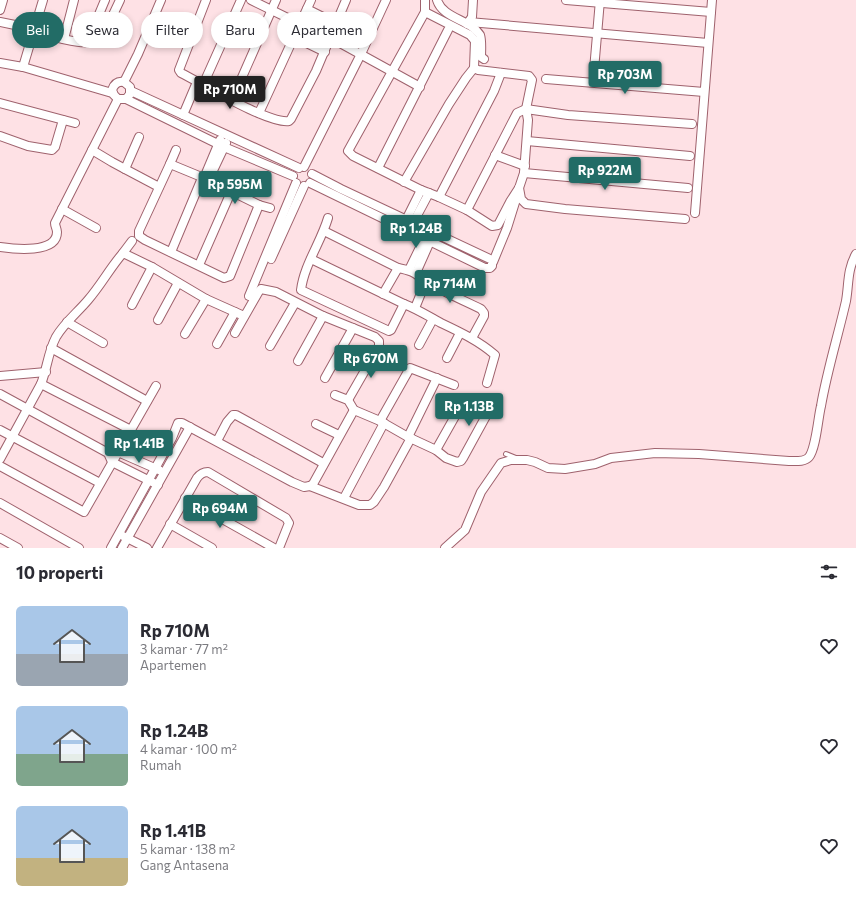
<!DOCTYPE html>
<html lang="id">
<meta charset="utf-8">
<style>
body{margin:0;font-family:Commissioner,sans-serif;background:#f2f2f3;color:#2b2b33;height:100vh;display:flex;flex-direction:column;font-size:15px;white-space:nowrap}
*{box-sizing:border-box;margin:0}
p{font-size:13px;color:#7c7c81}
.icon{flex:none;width:22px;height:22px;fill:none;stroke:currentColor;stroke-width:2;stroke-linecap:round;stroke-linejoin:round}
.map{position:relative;height:548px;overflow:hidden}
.sheet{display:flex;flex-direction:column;background:#fff;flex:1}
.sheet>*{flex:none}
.hud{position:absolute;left:12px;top:12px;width:400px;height:36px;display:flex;gap:8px}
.price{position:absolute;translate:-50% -34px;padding:0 9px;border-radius:4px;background:#226c66;color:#fff;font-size:13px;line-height:26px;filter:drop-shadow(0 1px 2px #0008)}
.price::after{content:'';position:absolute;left:50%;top:24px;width:12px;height:9px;margin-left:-6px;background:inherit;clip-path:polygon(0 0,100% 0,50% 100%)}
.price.active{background:#222;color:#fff}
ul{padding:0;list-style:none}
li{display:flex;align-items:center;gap:12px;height:100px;padding:0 16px}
li span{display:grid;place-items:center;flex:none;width:112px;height:80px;border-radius:6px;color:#555}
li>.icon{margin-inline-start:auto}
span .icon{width:48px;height:48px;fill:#fffc;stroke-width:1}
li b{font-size:17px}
h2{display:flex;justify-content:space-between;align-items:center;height:48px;padding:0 16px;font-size:17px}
.chip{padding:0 14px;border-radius:18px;background:#fff;box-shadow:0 2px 6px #0003;font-size:14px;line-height:36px}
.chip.active{background:#226c66;color:#fff}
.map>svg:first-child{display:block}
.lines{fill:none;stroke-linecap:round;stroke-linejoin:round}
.lane-casing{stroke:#9f626d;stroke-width:6}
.street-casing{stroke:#9f626d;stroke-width:10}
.lane{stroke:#fff;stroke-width:4}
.street{stroke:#fff;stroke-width:8}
</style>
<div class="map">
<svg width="856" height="548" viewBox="0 0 856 548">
<rect width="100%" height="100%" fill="#fee1e5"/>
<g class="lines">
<defs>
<polyline id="lane" points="506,454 516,458"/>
<g id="street">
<path d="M206,0l-27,70 2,3c22,11 87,51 108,48l2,-2 25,-48 30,-71"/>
<polyline points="251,0 300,24"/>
<polyline points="425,0 425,12 470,35 475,41 474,68 478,70 529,76 532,80 526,109 528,120 524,173 519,188 510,202 498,225 492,226 467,210 439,197 421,190 353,156 348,151 425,12"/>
<path d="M437,0c6,19 33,19 43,35 2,6 1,16 1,22l3,2"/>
<polyline points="566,0 711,12"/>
<polyline points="307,9 337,24"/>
<polyline points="0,10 3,0"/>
<polyline points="0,22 15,25"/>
<polyline points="469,22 708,43"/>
<polyline points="467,24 472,17 473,0"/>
<path d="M33,31c17,4 58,20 70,5l17,-36"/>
<polyline points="294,37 325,52"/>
<polyline points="331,38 420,87"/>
<polyline points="64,39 74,0"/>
<polyline points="87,43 105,0"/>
<polyline points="0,63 23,67 112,93"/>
<polyline points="23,67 43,0"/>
<polyline points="594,70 600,0"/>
<polyline points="546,79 704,92"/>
<polyline points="124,82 138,54 161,0"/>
<polyline points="203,85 241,0"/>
<polyline points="131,91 299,168"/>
<path d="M126,99l4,-5v-7l-6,-5c-6,-1 -10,2 -12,8l2,5 4,4h8l98,48 69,29"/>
<polyline points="232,100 276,0"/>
<polyline points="0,103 75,123"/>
<polyline points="259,113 311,0"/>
<polyline points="183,115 197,82"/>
<polyline points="0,136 28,146 52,150 55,147 63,120"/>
<polyline points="139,137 125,169 159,187"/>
<polyline points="527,141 690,156"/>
<polyline points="92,150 112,162 125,169"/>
<polyline points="176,150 170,164 204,178 259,205 270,208"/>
<polyline points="495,155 525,166"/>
<polyline points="170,164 139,231 139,236 145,240 224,278 230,276 259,205"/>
<polyline points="304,167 361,54 386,0"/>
<polyline points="378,168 448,30"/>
<polyline points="524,173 688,188"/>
<polyline points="204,178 220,140"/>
<polyline points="208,181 226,143"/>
<polyline points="404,182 449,104 466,78 474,68"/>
<polyline points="310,183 485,268 490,268 492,266 492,260 341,189 312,174"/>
<polyline points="519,188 521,199 526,204 565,209 685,219"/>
<polyline points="439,197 494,91 501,73"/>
<polyline points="62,209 96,228"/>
<polyline points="467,210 517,113 526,109 568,115 692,124"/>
<polyline points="695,213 712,0"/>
<path d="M328,218c-7,24 -24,47 -27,72l88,41 2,-1 13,-26"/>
<polyline points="406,220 421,190"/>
<polyline points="413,223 429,193"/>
<path d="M324,231l74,37c16,3 16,5 28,13 17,11 37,19 55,28l3,4v3l-12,22"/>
<path d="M0,247c14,2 57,7 57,-15 0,-3 -2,-6 -2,-9l63,-124"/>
<polyline points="171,252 202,178"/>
<polyline points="123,253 132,241"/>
<polyline points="271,259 304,186"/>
<path d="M311,259l93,45c13,5 24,12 37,19 19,9 38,18 54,32l-8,28"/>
<polyline points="493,262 507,228 517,196"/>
<polyline points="199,265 231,192"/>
<polyline points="409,270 426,235"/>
<polyline points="416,273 432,237"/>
<polyline points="383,294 398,268"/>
<polyline points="249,296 296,183"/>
<polyline points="132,305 152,267"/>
<polyline points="415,308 426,281"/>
<polyline points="158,320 178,283"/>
<polyline points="67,322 103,343"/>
<polyline points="235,333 259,291 261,289 276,292 323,316 375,337 379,341 379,346 348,400"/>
<polyline points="185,334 206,299"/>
<polyline points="217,344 235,312"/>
<polyline points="419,345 433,319"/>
<polyline points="270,346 295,303"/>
<polyline points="51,348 147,401"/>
<polyline points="447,358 460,333"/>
<polyline points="298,361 323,316"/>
<polyline points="0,376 46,372"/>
<polyline points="325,378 353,328"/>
<polyline points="41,384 131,430"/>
<polyline points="0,394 108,453 112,462 158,485"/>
<polyline points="335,395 348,400 354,410 380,421 408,437 436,450 446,458 457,462 461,461 463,458 492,405"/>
<polyline points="380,421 410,368 454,385"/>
<polyline points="316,424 339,435"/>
<polyline points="0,430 100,483"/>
<polyline points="408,437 437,378"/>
<polyline points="217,441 227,422 233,415 236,415 323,463"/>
<polyline points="436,450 463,402"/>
<polyline points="113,453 118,452 159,470"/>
<path d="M0,459l41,-75c6,-15 7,-32 15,-47 8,-14 22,-25 32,-37 13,-15 22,-32 35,-47l29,14 54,32 38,17"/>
<polyline points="0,466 84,512 156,386"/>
<polyline points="310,486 359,505 370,505 374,502 384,487 411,438"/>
<polyline points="185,498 274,548"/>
<polyline points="344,498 384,423"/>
<polyline points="0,503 79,548"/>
<polyline points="170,524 212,548"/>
<polyline points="123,536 147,548"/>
<polyline points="0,538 18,548"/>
<polyline points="111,548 172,438 178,423 182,423 292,482 304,487 310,486 313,484 354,410"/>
<polyline points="122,548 190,427"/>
<path d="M157,548l40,-70c3,-4 6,-6 11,-6l78,46 3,5 -10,25"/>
<path d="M445,548l20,-18 16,-38 20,-29 10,-3h16l8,2 13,6 17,1 30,-5 16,-6 44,-5 44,1 90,7c6,0 16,1 20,-4 7,-9 9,-39 12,-51 6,-35 17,-70 25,-105 3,-17 1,-31 10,-47"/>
</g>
</defs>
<use href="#lane" class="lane-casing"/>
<use href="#street" class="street-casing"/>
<use href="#lane" class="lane"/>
<use href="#street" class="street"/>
</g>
</svg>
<b class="price" style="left:625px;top:95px">Rp 703M</b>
<b class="price active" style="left:230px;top:110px">Rp 710M</b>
<b class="price" style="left:605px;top:191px">Rp 922M</b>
<b class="price" style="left:235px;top:205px">Rp 595M</b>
<b class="price" style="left:416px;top:249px">Rp 1.24B</b>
<b class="price" style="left:450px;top:304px">Rp 714M</b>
<b class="price" style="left:371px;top:379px">Rp 670M</b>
<b class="price" style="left:469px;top:427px">Rp 1.13B</b>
<b class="price" style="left:139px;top:464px">Rp 1.41B</b>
<b class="price" style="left:220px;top:529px">Rp 694M</b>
<div class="hud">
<a class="chip active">Beli</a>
<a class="chip">Sewa</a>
<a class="chip">Filter</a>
<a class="chip">Baru</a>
<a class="chip">Apartemen</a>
</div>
</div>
<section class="sheet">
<h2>10 properti<svg class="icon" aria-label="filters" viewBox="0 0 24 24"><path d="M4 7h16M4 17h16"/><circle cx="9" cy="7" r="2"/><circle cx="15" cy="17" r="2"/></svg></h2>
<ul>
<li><span style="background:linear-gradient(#a9c7e8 60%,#9aa5b1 0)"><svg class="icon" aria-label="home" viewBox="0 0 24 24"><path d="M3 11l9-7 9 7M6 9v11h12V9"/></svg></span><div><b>Rp 710M</b><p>3 kamar · 77 m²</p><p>Apartemen</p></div><svg class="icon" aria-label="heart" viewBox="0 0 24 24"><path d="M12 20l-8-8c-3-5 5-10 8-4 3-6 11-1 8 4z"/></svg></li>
<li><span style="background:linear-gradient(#a9c7e8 60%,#7fa58c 0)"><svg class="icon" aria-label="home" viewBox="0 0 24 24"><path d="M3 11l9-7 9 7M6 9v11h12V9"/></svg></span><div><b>Rp 1.24B</b><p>4 kamar · 100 m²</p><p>Rumah</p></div><svg class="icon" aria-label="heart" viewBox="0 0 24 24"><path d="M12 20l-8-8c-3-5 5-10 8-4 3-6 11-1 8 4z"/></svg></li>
<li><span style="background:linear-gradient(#a9c7e8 65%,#c2b280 0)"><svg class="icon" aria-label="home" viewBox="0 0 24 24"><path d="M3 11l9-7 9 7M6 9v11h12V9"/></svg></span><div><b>Rp 1.41B</b><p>5 kamar · 138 m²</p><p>Gang Antasena</p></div><svg class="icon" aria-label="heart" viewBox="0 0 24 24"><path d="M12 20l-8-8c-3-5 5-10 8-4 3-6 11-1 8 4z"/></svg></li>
</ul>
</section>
